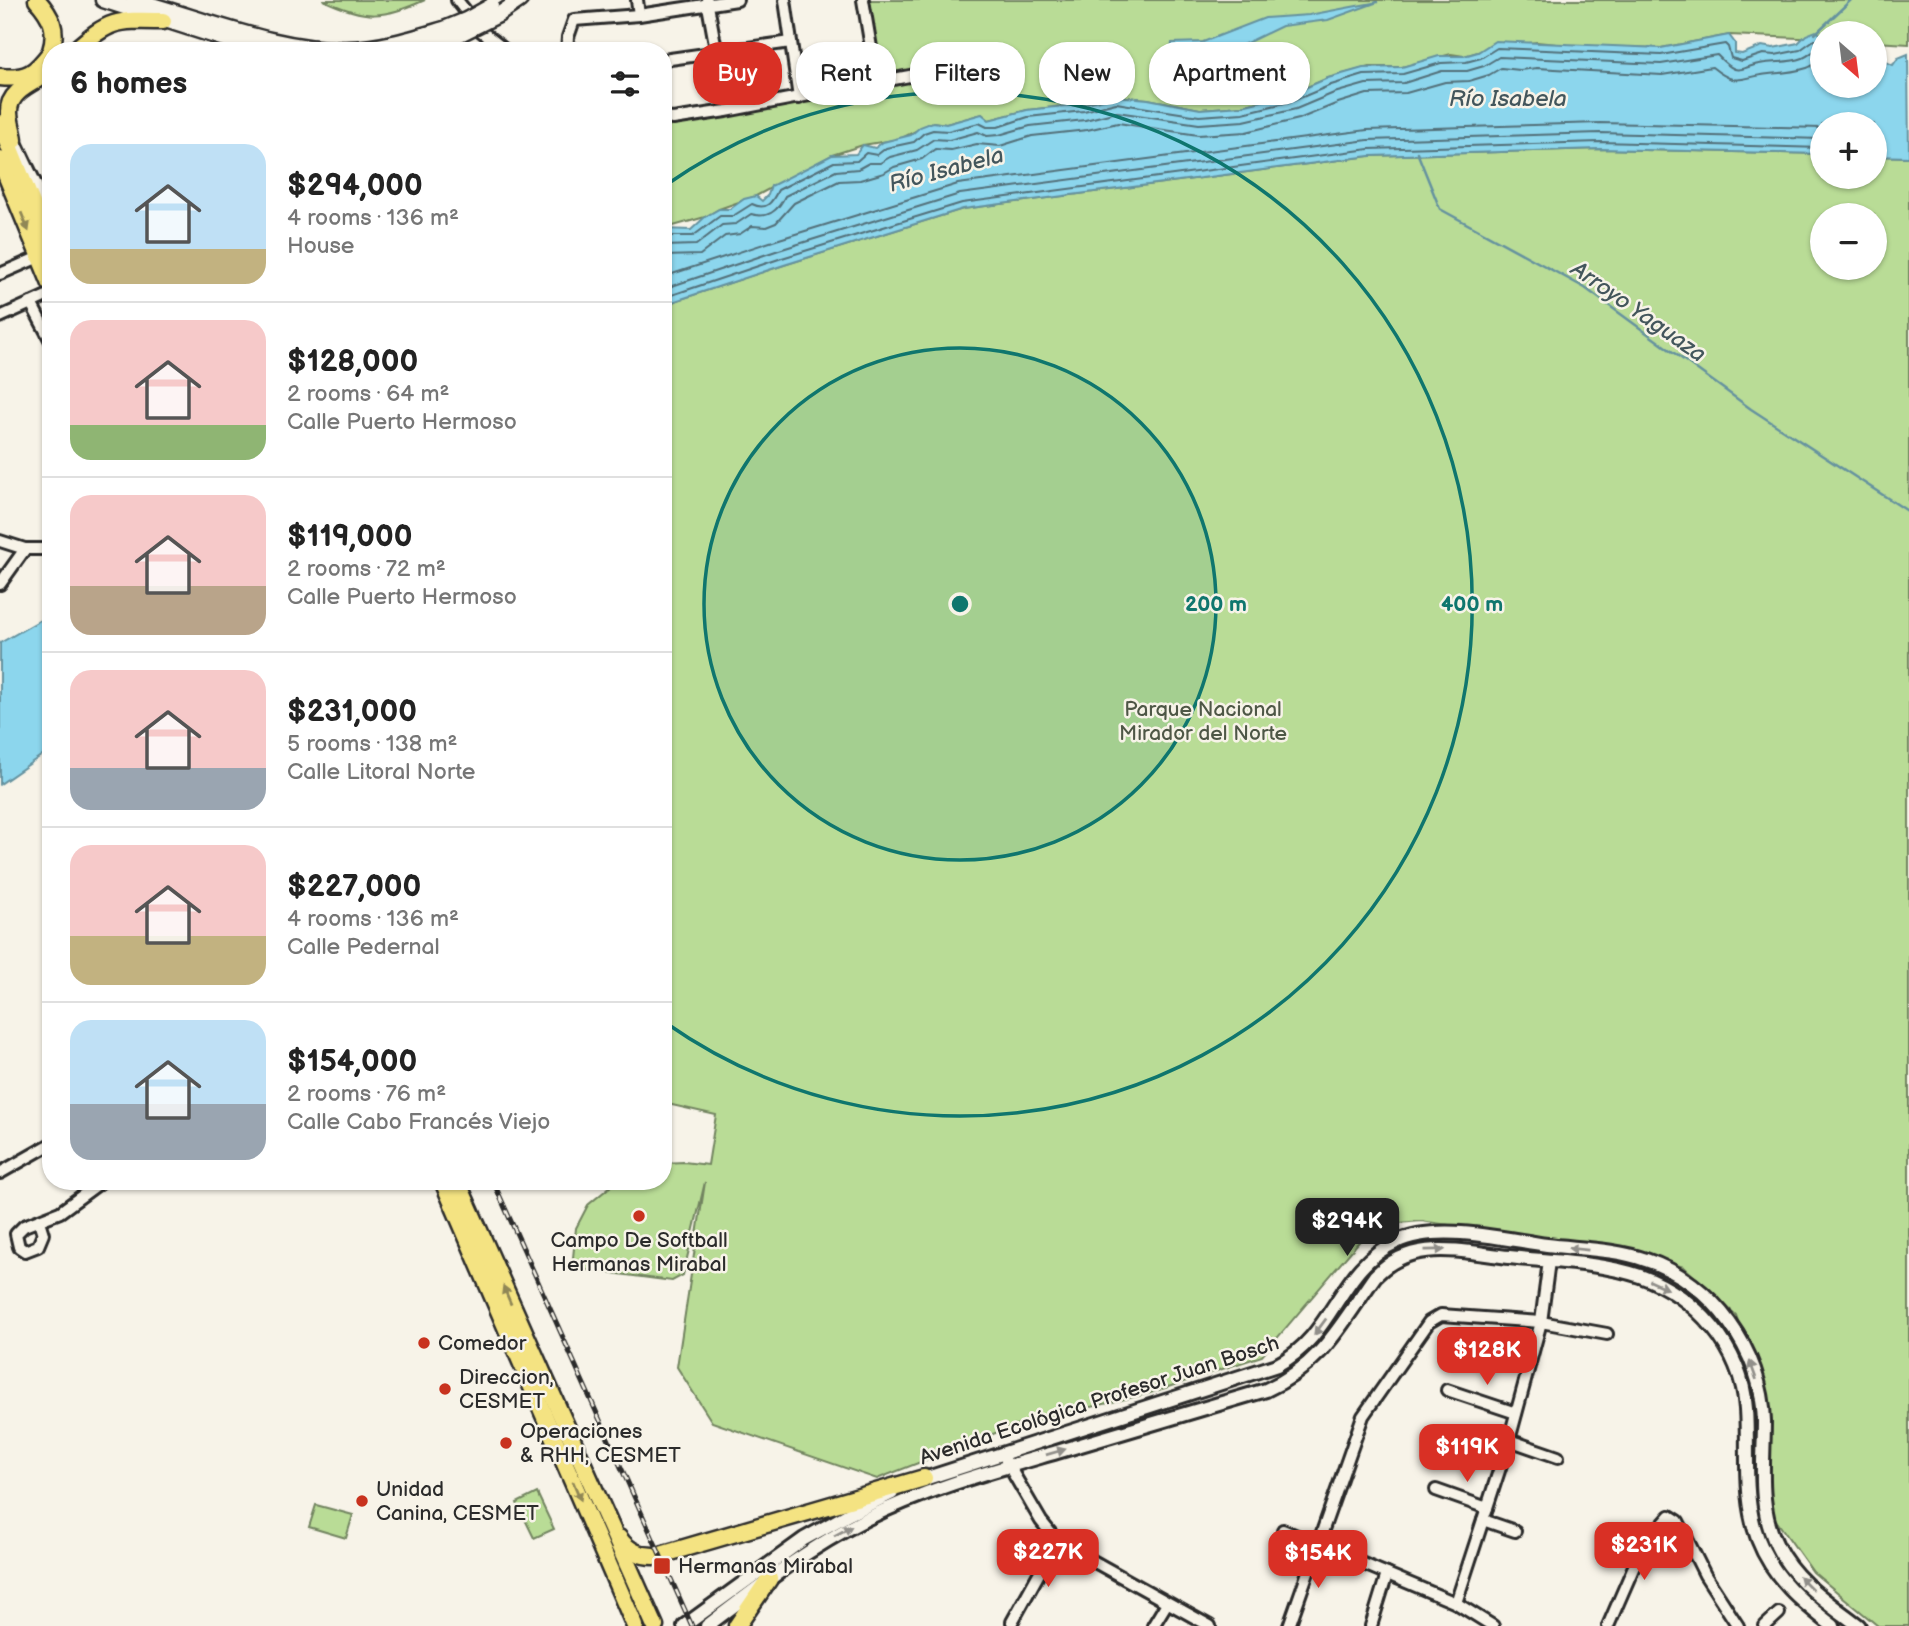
<!DOCTYPE html>
<meta charset="utf-8">
<style>
body{margin:0;font-family:"Balsamiq Sans",sans-serif;background:#f2f2f2;color:#222;height:100vh;display:flex;flex-direction:column;font-size:26px;white-space:nowrap}
*{box-sizing:border-box;margin:0}
p{font-size:23px;color:#767676}
.icon{flex:none;width:38px;height:38px;fill:none;stroke:currentColor;stroke-width:2;stroke-linecap:round;stroke-linejoin:round}
.map{position:relative;flex:1;overflow:hidden}
.details{position:absolute;left:42px;top:42px;width:630px;height:1148px;display:flex;flex-direction:column;background:#fff;border-radius:28px;box-shadow:0 2px 5px #0004}
.details>*{flex:none}
.top-card{position:absolute;left:693px;top:42px;width:665px;height:63px;display:flex;gap:14px}
.needle{width:46px;rotate:152deg}
.fabs{position:absolute;left:1810px;top:21px;display:grid;gap:14px}
.fabs a{display:grid;place-items:center;width:77px;height:77px;border-radius:50%;background:#fff;box-shadow:0 2px 5px #0004;font-size:35px}
.price{position:absolute;translate:-50% -60px;padding:0 16px;border-radius:14px;background:#d93025;color:#fff;font-size:23px;line-height:46px;filter:drop-shadow(0 2px 4px #0008)}
.price::after{content:'';position:absolute;left:50%;top:42px;width:21px;height:16px;margin-left:-10px;background:inherit;clip-path:polygon(0 0,100% 0,50% 100%)}
.price.active{background:#222;color:#fff}
ul{padding:0;list-style:none}
li{display:flex;align-items:center;gap:21px;height:175px;padding:0 28px}
li+li{border-top:2px solid #e0e0e0}
li span{display:grid;place-items:center;flex:none;width:196px;height:140px;border-radius:21px;color:#555}
li>.icon{margin-inline-start:auto}
span .icon{width:84px;height:84px;fill:#fffc;stroke-width:1}
li b{font-size:30px}
h2{display:flex;justify-content:space-between;align-items:center;height:84px;padding:0 28px;font-size:30px}
.tag{padding:0 24px;border-radius:28px;background:#fff;box-shadow:0 2px 5px #0004;font-size:24px;line-height:63px}
.tag.active{background:#d93025;color:#fff}
.map>svg:first-child{display:block}
.green{fill:#b9dc96;stroke:#728460;stroke-width:2;fill-rule:evenodd}
.water{fill:#8cd6ed;stroke:#65929f;stroke-width:2}
.lines{fill:none;stroke-linecap:round;stroke-linejoin:round}
.shore{stroke:#526f79;stroke-width:2}
.stream{stroke:#65929f;stroke-width:2.5}
.minor-casing{stroke:#2b2b2b;stroke-width:16}
.tertiary-casing{stroke:#2b2b2b;stroke-width:18}
.secondary-casing{stroke:#2b2b2b;stroke-width:19}
.primary-casing{stroke:#2b2b2b;stroke-width:21}
.minor{stroke:#f7f3e8;stroke-width:10}
.tertiary{stroke:#f7f3e8;stroke-width:12}
.secondary{stroke:#f7f3e8;stroke-width:14}
.primary{stroke:#f4e382;stroke-width:16}
.rail-casing{stroke:#2b2b2b;stroke-width:5}
.rail{stroke:#f7f3e8;stroke-width:2.5;stroke-dasharray:8;stroke-linecap:butt}
.secondary-bridge-casing{stroke:#2b2b2b;stroke-width:19;stroke-linecap:butt}
.secondary-bridge{stroke:#f7f3e8;stroke-width:14}
.oneway{fill:#908756}
.oneway2{fill:#918f8a}
.ring{fill:none;stroke:#0f766e;stroke-width:3.5}
.poi-dot{fill:#c8321e;stroke:#f7f3e8;stroke-width:2.5}
.labels{text-anchor:middle;stroke-width:5;stroke-linejoin:round;paint-order:stroke}
.park-label{font-size:21px;fill:#4e5746;stroke:#f7f3e8}
.poi-label{font-size:21px;fill:#2b2b2b;stroke:#f7f3e8;text-anchor:start}
.street-label{font-size:21px;fill:#2b2b2b;stroke:#f7f3e8}
.water-label{font-size:23px;font-style:italic;fill:#43565c;stroke:#f7f3e8}
.centre{fill:#0f766e;stroke:#f7f3e8;stroke-width:3.5}
.ring-label{font-size:21px;text-anchor:middle;font-weight:bold;fill:#0f766e;stroke:#f7f3e8;stroke-width:5;stroke-linejoin:round;paint-order:stroke}
</style>
<div class="map">
<svg width="1909" height="1626" viewBox="0 0 1909 1626">
<rect width="100%" height="100%" fill="#f7f3e8"/>
<filter id="ink" filterUnits="userSpaceOnUse"><feTurbulence type="fractalNoise" baseFrequency=".0143" numOctaves="2"/><feDisplacementMap in="SourceGraphic" scale="14" xChannelSelector="R" yChannelSelector="G"/><feConvolveMatrix kernelMatrix="1 2 1 2 8 2 1 2 1" color-interpolation-filters="sRGB"/></filter>
<g filter="url(#ink)">
<g class="green">
<path d="M323,0h102c-43,19 -59,20 -102,0z"/>
<polygon points="863,0 1909,0 1909,44 1874,42 1874,33 1822,33 1822,39 1729,35 1661,48 1577,46 1537,42 1520,44 1512,42 1464,56 1451,54 1402,67 1369,67 1328,78 1291,94 1242,106 1200,109 1148,99 1115,96 1083,104 1027,110 989,120 982,114 946,124 933,122 900,139 863,145 832,155 756,196 719,209 705,217 663,229 663,123 673,119 877,83"/>
<path d="M1600,149l222,5v23h52v-21l35,1v1469h-31l-65,-54 -45,-63 -6,-114 -26,-80 -52,-48 -75,-19 -188,-27 -22,2 -36,14 -101,119 -112,37 -134,32 -139,54 -165,-57 -35,-55 28,-185 -22,93 -11,6 -100,-13 4,-40 12,-23 29,-24h46v-18l21,-1 24,3 8,-50 -53,-12v-798l121,-40 179,-56 407,-53zM1822,215h52v53h-52z"/>
<polygon points="537,1493 554,1529 534,1538 517,1503"/>
<polygon points="316,1505 353,1515 346,1538 309,1527"/>
</g>
<g class="water">
<polygon points="1378,2 1328,20 1282,26 1232,50 1184,68 1170,59 1172,43 1203,42 1265,18 1309,15"/>
<polygon points="1816,31 1822,35 1822,86 1874,86 1874,53 1878,53 1881,60 1893,65 1898,58 1908,54 1909,157 1874,156 1874,124 1822,124 1822,154 1600,149 1370,156 963,209 784,265 663,305 663,229 691,230 705,217 719,209 730,209 744,199 756,196 762,201 768,195 771,186 832,155 856,154 863,145 875,148 883,142 911,135 920,127 933,122 946,124 982,114 989,120 1027,110 1083,104 1115,96 1148,99 1200,109 1242,106 1291,94 1328,78 1363,68 1402,67 1439,56 1464,56 1478,52 1495,41 1661,48 1729,35 1735,43 1735,53 1742,54 1762,46 1773,48 1798,43 1806,35"/>
<polygon points="51,614 51,749 0,784 0,643"/>
</g>
<g class="lines">
<g class="shore">
<path d="M663,236h30l27,-20h13l19,-12c14,7 20,-1 26,-14l56,-28 23,-1 9,-8 11,2 9,-7 28,-6 10,-9 9,-3 15,1 31,-8 8,4h11l30,-10 56,-6 32,-8 83,13 44,-3 50,-12 38,-16 33,-10 39,-1 38,-11 25,-1 15,-4 16,-10 164,7 64,-11 3,3 3,11 11,3 21,-7 12,1 25,-5 14,-10 8,1"/>
<path d="M663,246l33,-1 26,-20 14,-1 15,-10c17,5 27,-3 34,-18l51,-25 22,-2 11,-6h11l10,-6 27,-7 17,-11 15,1 29,-8 9,4 12,-1 31,-9 55,-6 32,-8 82,12 45,-3 52,-12 38,-16 32,-9 38,-1 38,-12h25l17,-5 15,-9 162,7 56,-9c24,25 21,11 48,8 13,-2 25,0 38,-5 8,-3 9,-9 19,-8"/>
<path d="M663,256l37,-1 25,-19 15,-2 12,-8 14,1 10,-4 18,-20 45,-22 21,-1 24,-7 10,-6 28,-8 13,-10 16,1 26,-6 23,2 32,-10 55,-6 31,-7 80,12 48,-3 53,-13 39,-16 29,-9 39,-1 39,-11 24,-1 20,-6 12,-7 19,2 17,-2 125,7 50,-8c27,22 29,9 57,7 12,-1 26,-2 38,-6 6,-2 9,-6 15,-8"/>
<polyline points="663,277 776,240 958,184 1367,130 1600,123 1822,128"/>
<polyline points="663,289 779,250 960,194 1368,140 1600,133 1822,139"/>
<polyline points="663,298 782,258 962,203 1369,149 1600,142 1822,148"/>
</g>
<g class="stream">
<polyline points="1815,34 1851,0"/>
<polyline points="1417,152 1440,209 1585,288 1751,409 1909,512"/>
</g>
<defs>
<g id="minor">
<polyline points="457,0 481,31 506,51"/>
<polyline points="637,0 639,15"/>
<polyline points="707,0 724,93"/>
<polyline points="785,0 799,98"/>
<polyline points="863,0 877,83"/>
<polyline points="567,51 568,37 574,20 639,15 737,0"/>
<polyline points="663,60 791,42"/>
<polyline points="663,118 673,119 726,111 920,74"/>
<polyline points="13,136 51,216"/>
<polyline points="0,274 39,257"/>
<polyline points="31,303 51,341"/>
<polyline points="0,317 51,294"/>
<polyline points="0,541 25,549 51,549"/>
<polyline points="0,584 25,549"/>
<polyline points="0,1173 51,1144"/>
<polyline points="39,1221 43,1234 38,1246 25,1251 19,1247 16,1234 24,1226 60,1212 102,1181"/>
<polyline points="1447,1390 1516,1413"/>
<polyline points="1509,1440 1558,1457"/>
<polyline points="1006,1461 1041,1521 1057,1541 1210,1626"/>
<polyline points="1436,1490 1487,1508"/>
<polyline points="1483,1520 1515,1531"/>
<polyline points="1283,1530 1456,1603 1493,1626"/>
<polyline points="1456,1603 1509,1440 1541,1322 1549,1261"/>
<polyline points="1012,1622 1057,1541"/>
<polyline points="1153,1626 1167,1603"/>
<polyline points="1289,1626 1363,1416 1429,1322 1441,1315 1541,1322 1607,1334"/>
<polyline points="1371,1626 1387,1574"/>
<polyline points="1608,1626 1642,1548 1670,1516 1678,1521 1705,1575 1738,1626"/>
<polyline points="1765,1626 1779,1613"/>
</g>
<g id="tertiary">
<path d="M918,1481l359,-116c59,-31 61,-97 119,-123 41,-20 107,-3 151,3 33,4 68,4 99,15 67,22 116,91 118,161 0,43 -7,84 13,125 17,35 52,57 82,80"/>
<polyline points="684,1626 804,1539 849,1514 892,1493"/>
<path d="M707,1626c51,-39 101,-78 159,-107 60,-30 126,-48 191,-67 69,-21 139,-41 209,-62 56,-25 75,-66 109,-114 38,-39 86,-24 134,-19 44,5 89,5 131,19 56,20 102,72 106,133 3,44 -4,88 12,130 15,39 44,63 75,87"/>
</g>
<g id="secondary">
<polyline points="103,0 262,51"/>
<path d="M134,0c65,17 149,53 216,49 32,-1 63,-11 94,-20"/>
<polyline points="498,15 520,0"/>
<polyline points="419,51 446,41"/>
</g>
<g id="primary">
<path d="M37,0c14,16 21,29 14,51"/>
<path d="M74,51c36,-32 43,-31 89,-30"/>
<path d="M0,77c27,3 35,-4 51,-25"/>
<polyline points="0,124 51,250"/>
<path d="M14,140c-1,-9 -5,-19 -5,-28 -1,-22 27,-30 42,-41"/>
<polyline points="0,160 51,284"/>
<polyline points="443,1181 635,1626"/>
<polyline points="457,1181 655,1626"/>
<path d="M619,1538c8,13 23,19 38,18l267,-78"/>
<polyline points="737,1626 769,1579"/>
</g>
</defs>
<use href="#minor" class="minor-casing"/>
<use href="#tertiary" class="tertiary-casing"/>
<use href="#secondary" class="secondary-casing"/>
<use href="#primary" class="primary-casing"/>
<use href="#minor" class="minor"/>
<use href="#tertiary" class="tertiary"/>
<use href="#secondary" class="secondary"/>
<use href="#primary" class="primary"/>
<defs>
<polyline id="rail" points="493,1181 692,1626"/>
</defs>
<use href="#rail" class="rail-casing"/>
<use href="#rail" class="rail"/>
<defs>
<g id="secondary-bridge">
<polyline points="444,29 466,20 491,6"/>
<polyline points="446,41 498,15"/>
</g>
</defs>
<use href="#secondary-bridge" class="secondary-bridge-casing"/>
<use href="#secondary-bridge" class="secondary-bridge"/>
</g>
<defs><path id="oneway-solid" d="M-6-.8H1V-3.2L6.5 0L1 3.2V.8H-6Z" transform="scale(1.75)"/></defs>
<g class="oneway">
<use href="#oneway-solid" transform="translate(25 222) rotate(68)"/>
<use href="#oneway-solid" transform="translate(507 1295) rotate(-113)"/>
<use href="#oneway-solid" transform="translate(577 1491) rotate(67)"/>
</g>
<g class="oneway2">
<use href="#oneway-solid" transform="translate(1578 1249) rotate(-174)"/>
<use href="#oneway-solid" transform="translate(1435 1250) rotate(-1)"/>
<use href="#oneway-solid" transform="translate(1659 1285) rotate(24)"/>
<use href="#oneway-solid" transform="translate(1320 1327) rotate(126)"/>
<use href="#oneway-solid" transform="translate(1753 1370) rotate(-110)"/>
<use href="#oneway-solid" transform="translate(1056 1452) rotate(-16)"/>
<use href="#oneway-solid" transform="translate(843 1531) rotate(-29)"/>
<use href="#oneway-solid" transform="translate(1806 1583) rotate(-135)"/>
</g>
</g>
<circle cx="960" cy="604" r="256" fill="#0f766e" fill-opacity=".12"/>
<g class="ring">
<circle cx="960" cy="604" r="256"/>
<path d="M666 185A512 512 0 1 1 666 1023"/>
</g>
<g class="poi-dot">
<circle cx="639" cy="1216" r="7"/>
<circle cx="424" cy="1343" r="7"/>
<circle cx="445" cy="1389" r="7"/>
<circle cx="506" cy="1443" r="7"/>
<circle cx="362" cy="1501" r="7"/>
<rect x="653" y="1557" width="18" height="18" rx="3.5"/>
</g>
<g class="labels">
<g class="park-label">
<text x="1203" y="716">Parque Nacional<tspan x="1203" dy="24">Mirador del Norte</tspan></text>
</g>
<g class="poi-label">
<text x="639" y="1247" text-anchor="middle">Campo De Softball<tspan x="639" dy="24">Hermanas Mirabal</tspan></text>
<text x="438" y="1350">Comedor</text>
<text x="459" y="1384">Direccion,<tspan x="459" dy="24">CESMET</tspan></text>
<text x="520" y="1438">Operaciones<tspan x="520" dy="24">&amp; RHH, CESMET</tspan></text>
<text x="376" y="1496">Unidad<tspan x="376" dy="24">Canina, CESMET</tspan></text>
<text x="678" y="1573">Hermanas Mirabal</text>
</g>
<g class="street-label">
<text transform="translate(1099 1400) rotate(-18)" y="7">Avenida Ecológica Profesor Juan Bosch</text>
</g>
<g class="water-label">
<text x="1508" y="106">Río Isabela</text>
<text transform="translate(946 169) rotate(-15)" y="8">Río Isabela</text>
<text transform="translate(1639 311) rotate(35)" y="8">Arroyo Yaguaza</text>
</g>
</g>
<circle cx="960" cy="604" r="10" class="centre"/>
<g class="ring-label">
<text x="1216" y="611">200 m</text>
<text x="1472" y="611">400 m</text>
</g>
</svg>
<div class="fabs">
<a><svg class="needle" viewBox="-14 -14 28 28"><path d="M0-13l5 13h-10z" fill="#e53935"/><path d="M0 13l5-13h-10z" fill="#767676"/></svg></a>
<a>+</a>
<a>−</a>
</div>
<b class="price active" style="left:1347px;top:1258px">$294K</b>
<b class="price" style="left:1487px;top:1387px">$128K</b>
<b class="price" style="left:1467px;top:1484px">$119K</b>
<b class="price" style="left:1644px;top:1582px">$231K</b>
<b class="price" style="left:1048px;top:1589px">$227K</b>
<b class="price" style="left:1318px;top:1590px">$154K</b>
<div class="top-card">
<a class="tag active">Buy</a>
<a class="tag">Rent</a>
<a class="tag">Filters</a>
<a class="tag">New</a>
<a class="tag">Apartment</a>
</div>
<section class="details">
<h2>6 homes<svg class="icon" aria-label="filters" viewBox="0 0 24 24"><path d="M4 7h16M4 17h16"/><circle cx="9" cy="7" r="2"/><circle cx="15" cy="17" r="2"/></svg></h2>
<ul>
<li><span style="background:linear-gradient(#bfe0f5 75%,#c2b280 0)"><svg class="icon" aria-label="home" viewBox="0 0 24 24"><path d="M3 11l9-7 9 7M6 9v11h12V9"/></svg></span><div><b>$294,000</b><p>4 rooms · 136 m²</p><p>House</p></div></li>
<li><span style="background:linear-gradient(#f6c9c9 75%,#8fb573 0)"><svg class="icon" aria-label="home" viewBox="0 0 24 24"><path d="M3 11l9-7 9 7M6 9v11h12V9"/></svg></span><div><b>$128,000</b><p>2 rooms · 64 m²</p><p>Calle Puerto Hermoso</p></div></li>
<li><span style="background:linear-gradient(#f6c9c9 65%,#b9a48a 0)"><svg class="icon" aria-label="home" viewBox="0 0 24 24"><path d="M3 11l9-7 9 7M6 9v11h12V9"/></svg></span><div><b>$119,000</b><p>2 rooms · 72 m²</p><p>Calle Puerto Hermoso</p></div></li>
<li><span style="background:linear-gradient(#f6c9c9 70%,#9aa5b1 0)"><svg class="icon" aria-label="home" viewBox="0 0 24 24"><path d="M3 11l9-7 9 7M6 9v11h12V9"/></svg></span><div><b>$231,000</b><p>5 rooms · 138 m²</p><p>Calle Litoral Norte</p></div></li>
<li><span style="background:linear-gradient(#f6c9c9 65%,#c2b280 0)"><svg class="icon" aria-label="home" viewBox="0 0 24 24"><path d="M3 11l9-7 9 7M6 9v11h12V9"/></svg></span><div><b>$227,000</b><p>4 rooms · 136 m²</p><p>Calle Pedernal</p></div></li>
<li><span style="background:linear-gradient(#bfe0f5 60%,#9aa5b1 0)"><svg class="icon" aria-label="home" viewBox="0 0 24 24"><path d="M3 11l9-7 9 7M6 9v11h12V9"/></svg></span><div><b>$154,000</b><p>2 rooms · 76 m²</p><p>Calle Cabo Francés Viejo</p></div></li>
</ul>
</section>
</div>
